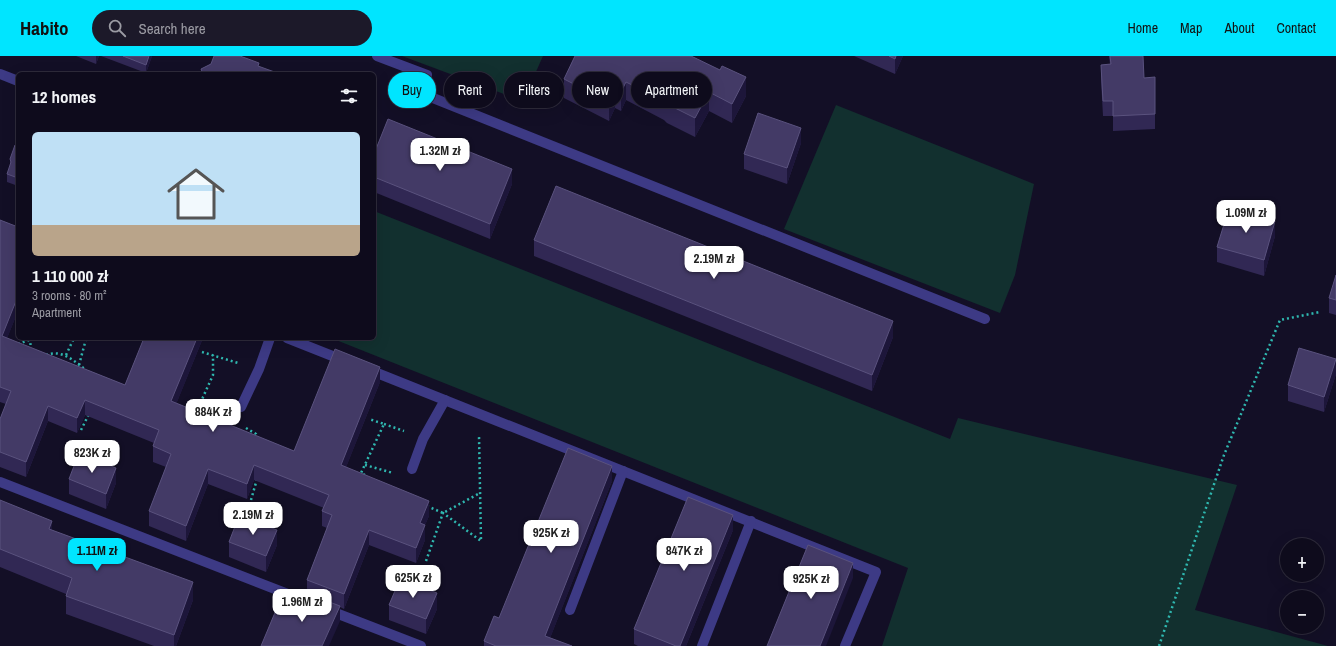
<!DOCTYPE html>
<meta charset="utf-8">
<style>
body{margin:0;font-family:"Archivo Narrow",sans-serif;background:#1c1929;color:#f1f3f6;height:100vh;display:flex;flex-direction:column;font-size:15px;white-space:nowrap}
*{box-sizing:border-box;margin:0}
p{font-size:13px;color:#9b9ba3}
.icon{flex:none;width:22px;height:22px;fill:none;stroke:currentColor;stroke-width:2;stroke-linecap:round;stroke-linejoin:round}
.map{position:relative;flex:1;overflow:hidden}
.sheet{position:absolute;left:16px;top:16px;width:360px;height:268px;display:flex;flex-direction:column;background:#0e0b1c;border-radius:6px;box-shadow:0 4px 16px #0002,0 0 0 1px #2e2b3b}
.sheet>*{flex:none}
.banner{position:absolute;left:388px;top:16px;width:380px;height:36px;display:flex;gap:8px}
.controls{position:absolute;left:1280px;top:482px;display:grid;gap:8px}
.controls a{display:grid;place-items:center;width:44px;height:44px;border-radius:50%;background:#0e0b1c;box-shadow:0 4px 16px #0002,0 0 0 1px #2e2b3b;font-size:20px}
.price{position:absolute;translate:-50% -34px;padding:0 9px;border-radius:8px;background:#fff;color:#222;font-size:13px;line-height:26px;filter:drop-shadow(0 1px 2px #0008)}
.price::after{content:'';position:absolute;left:50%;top:24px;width:12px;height:9px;margin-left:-6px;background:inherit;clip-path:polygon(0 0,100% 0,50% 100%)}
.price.selected{background:#00e5ff;color:#111}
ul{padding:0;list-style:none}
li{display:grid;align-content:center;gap:8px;height:212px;padding:0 16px}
li span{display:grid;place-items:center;height:124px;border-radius:6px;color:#555}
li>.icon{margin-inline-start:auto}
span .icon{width:72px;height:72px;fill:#fffc;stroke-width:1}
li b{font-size:17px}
h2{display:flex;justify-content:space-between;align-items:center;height:48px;padding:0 16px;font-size:17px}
.pill{padding:0 14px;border-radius:18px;background:#0e0b1c;box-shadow:0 4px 16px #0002,0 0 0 1px #2e2b3b;font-size:14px;line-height:36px}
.pill.selected{background:#00e5ff;color:#111}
header{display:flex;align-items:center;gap:24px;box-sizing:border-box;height:56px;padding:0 20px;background:#00e5ff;color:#111}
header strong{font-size:19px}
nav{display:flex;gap:22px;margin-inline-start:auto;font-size:14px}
.search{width:280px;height:36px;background:#1c1929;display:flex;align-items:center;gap:10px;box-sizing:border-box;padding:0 14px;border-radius:22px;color:#9b9ba3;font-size:15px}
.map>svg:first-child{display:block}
.green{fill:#12302f}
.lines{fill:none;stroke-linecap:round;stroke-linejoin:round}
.path{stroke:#2fb8b0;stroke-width:2.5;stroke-dasharray:2 3;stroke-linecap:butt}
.lane{stroke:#3d3a85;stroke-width:10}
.wall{fill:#312854}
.shaded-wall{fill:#1d163a}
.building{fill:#433a66;stroke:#5a527e}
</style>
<header>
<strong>Habito</strong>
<div class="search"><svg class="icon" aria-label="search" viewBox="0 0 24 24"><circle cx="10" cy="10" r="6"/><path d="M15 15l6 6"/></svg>Search here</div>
<nav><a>Home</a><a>Map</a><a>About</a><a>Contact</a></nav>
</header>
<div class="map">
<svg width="1336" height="590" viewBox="0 0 1336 590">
<rect width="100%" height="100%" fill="#130f26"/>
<g class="green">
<polygon points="402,0 543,0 523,45"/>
<polygon points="836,49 1034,128 1015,219 1000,257 784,173"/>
<polygon points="374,155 950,383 958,362 1237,429 1195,554 1328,590 882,590 908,512 331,282 374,282"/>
</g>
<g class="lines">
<g class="path">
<polyline points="18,288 29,284"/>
<polyline points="30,294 31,282"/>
<polyline points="202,296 238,307"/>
<path d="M46,299c16,-6 28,6 40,15"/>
<polyline points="66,299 74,282"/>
<polyline points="79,309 86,283 85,282"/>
<polyline points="199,350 204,360"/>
<polyline points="188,354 199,350 213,319 213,299"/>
<polyline points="211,362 226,365"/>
<polyline points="384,368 404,375"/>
<polyline points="246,372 256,378 258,382"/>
<polyline points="81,374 89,358"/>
<polyline points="365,409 393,417"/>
<polyline points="365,419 361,417 384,368 369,363"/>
<polyline points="251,444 257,423"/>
<polyline points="427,450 443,457 480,437"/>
<polyline points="426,505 443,457 481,485 479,380"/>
<polyline points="1159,590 1224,399 1280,264 1320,256"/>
</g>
<g class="lane">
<polyline points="377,0 427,19 423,38 985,263"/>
<polyline points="0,18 18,25"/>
<polyline points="287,282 345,305"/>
<polyline points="367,313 876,516 845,590"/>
<polyline points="241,351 259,313 270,282"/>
<polyline points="412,413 423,383 445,344"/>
<polyline points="0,426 311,547"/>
<polyline points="328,554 421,590"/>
<polyline points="570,554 623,415"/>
<polyline points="702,590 751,465"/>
</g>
</g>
<g class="wall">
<polygon points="76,0 99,0 96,8"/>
<polygon points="101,0 152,0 146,17"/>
<polygon points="575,0 746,40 732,67 709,55 695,81 667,67 664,64 626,44 621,55 615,52 609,65 564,42 564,23"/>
<polygon points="854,0 903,0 895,18"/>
<polygon points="1109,0 1143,0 1144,22 1155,21 1155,73 1113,75 1113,60 1103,60 1101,24 1101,9 1110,8"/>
<polygon points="211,8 259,11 280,18 201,18 201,13"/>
<polygon points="801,87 787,128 744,113 744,98"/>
<polygon points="18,88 18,130 7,126 7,118 10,110 10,103"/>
<polygon points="374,98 512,128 490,183 374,136"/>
<polygon points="0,164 18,171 18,255 7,282 125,329 144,282 203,282 176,348 294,395 380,326 346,411 429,460 425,469 425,484 416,507 369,489 344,553 340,551 340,565 296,554 307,537 307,524 327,472 322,470 322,455 324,452 254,424 247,443 208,428 186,485 149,470 149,455 166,411 153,406 153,390 154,387 85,359 77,377 48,365 26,421 0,411 0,363 6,348 0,346"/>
<polygon points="1275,180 1264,220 1217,206 1217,191"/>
<polygon points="534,184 893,281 872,335 534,200"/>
<polygon points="1336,219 1336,259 1329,257 1329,242"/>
<polygon points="1336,318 1324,356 1288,345 1288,329"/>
<polygon points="69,423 116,427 106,453 69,438"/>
<polygon points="612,425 550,582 572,590 484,590 484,585 499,562"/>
<polygon points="0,444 52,474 193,544 176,590 154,590 66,558 66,538 0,511"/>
<polygon points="733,474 686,590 638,590 634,588 634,573"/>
<polygon points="229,486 277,489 266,516 229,501"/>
<polygon points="389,549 437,553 426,578 389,564"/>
</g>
<g class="shaded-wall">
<polygon points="96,0 99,0 96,8"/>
<polygon points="149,0 152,0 146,17 146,9"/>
<polygon points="896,0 903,0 895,18 895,3"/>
<polygon points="746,21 746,40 732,67 732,48"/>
<polygon points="626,26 626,44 621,55 621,36"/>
<polygon points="615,34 615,52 609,65 609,46"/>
<polygon points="709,36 709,55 695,81 695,62"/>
<polygon points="801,72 801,87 787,128 787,112"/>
<polygon points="512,113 512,128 490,183 490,168"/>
<polygon points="1275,165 1275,180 1264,220 1264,204"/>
<polygon points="18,240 18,255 2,295 2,280"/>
<polygon points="893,265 893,281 872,335 872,319"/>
<polygon points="197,282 203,282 171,361 171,345"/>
<polygon points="1336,303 1336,318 1324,356 1324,341"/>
<polygon points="380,311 380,326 341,424 341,409"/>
<polygon points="85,344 85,359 77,377 77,362"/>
<polygon points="48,350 48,365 26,421 26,406"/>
<polygon points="254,409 254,424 247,443 247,428"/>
<polygon points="612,410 612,425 547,590 545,580"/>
<polygon points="116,412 116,427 106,453 106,438"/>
<polygon points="208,413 208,428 186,485 186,470"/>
<polygon points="429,445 429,460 425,469 425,484 416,507 416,492 420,467"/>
<polygon points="733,459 733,474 686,590 680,590"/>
<polygon points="52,465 52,483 49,473"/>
<polygon points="277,474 277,489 266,516 266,500"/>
<polygon points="369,474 369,489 344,553 344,538"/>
<polygon points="853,507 853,522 826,590 820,590"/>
<polygon points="193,526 193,544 176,590 174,590 174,579"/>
<polygon points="437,537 437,553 426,578 426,563"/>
<polygon points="340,550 340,565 329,590 322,590"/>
</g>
<g class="building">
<polygon points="123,0 149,0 146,9"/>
<polygon points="214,0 240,0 259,7 258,10 280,18 203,18 201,13 211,8"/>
<polygon points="575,0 691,0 720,14 722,10 746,21 732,48 709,36 695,62 667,48 664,45 626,26 621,36 615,34 609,46 564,23"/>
<polygon points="889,0 896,0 895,3"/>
<polygon points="1110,0 1143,0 1144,22 1155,21 1155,58 1113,60 1113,45 1103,45 1101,9 1111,8"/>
<polygon points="758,57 801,72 787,112 744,98"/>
<polygon points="388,63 512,113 490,168 374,121 374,98"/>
<polygon points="18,88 18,122 7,118 11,106 10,103 15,89"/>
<polygon points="556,130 893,265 872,319 534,184"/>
<polygon points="1229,152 1275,165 1264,204 1217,191"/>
<polygon points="0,164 18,171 18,240 2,280 125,329 144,282 197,282 171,345 294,395 335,293 380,311 341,409 429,445 420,467 425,469 416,492 369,474 344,538 307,524 332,459 322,455 329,439 254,409 247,428 208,413 186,470 149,455 171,398 153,390 159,374 85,344 77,362 48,350 26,406 0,396 0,363 11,335 0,331"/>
<polygon points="1336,219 1336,244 1329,242"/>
<polygon points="1299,292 1336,303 1324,341 1288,329"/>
<polygon points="568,392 612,410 545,580 572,590 496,590 484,585 494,560 499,562"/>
<polygon points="79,397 116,412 106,438 69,423"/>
<polygon points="688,441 733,459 680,590 676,590 634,573"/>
<polygon points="0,444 52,465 49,473 193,526 174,579 66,540 72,522 0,493"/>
<polygon points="239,460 277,474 266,500 229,486"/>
<polygon points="808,489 853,507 820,590 767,590"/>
<polygon points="400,523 437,537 426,563 389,549"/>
<polygon points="303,536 340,550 322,590 261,590 279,547 296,554"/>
</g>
</svg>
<div class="controls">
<a>+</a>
<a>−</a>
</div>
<b class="price" style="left:440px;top:116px">1.32M zł</b>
<b class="price" style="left:1246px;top:178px">1.09M zł</b>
<b class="price" style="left:714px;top:224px">2.19M zł</b>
<b class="price" style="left:213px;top:377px">884K zł</b>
<b class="price" style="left:92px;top:418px">823K zł</b>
<b class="price" style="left:253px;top:480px">2.19M zł</b>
<b class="price" style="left:551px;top:498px">925K zł</b>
<b class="price selected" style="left:97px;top:516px">1.11M zł</b>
<b class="price" style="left:684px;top:516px">847K zł</b>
<b class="price" style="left:413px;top:543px">625K zł</b>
<b class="price" style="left:811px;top:544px">925K zł</b>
<b class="price" style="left:302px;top:567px">1.96M zł</b>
<div class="banner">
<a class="pill selected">Buy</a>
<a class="pill">Rent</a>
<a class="pill">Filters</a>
<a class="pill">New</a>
<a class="pill">Apartment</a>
</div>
<section class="sheet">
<h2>12 homes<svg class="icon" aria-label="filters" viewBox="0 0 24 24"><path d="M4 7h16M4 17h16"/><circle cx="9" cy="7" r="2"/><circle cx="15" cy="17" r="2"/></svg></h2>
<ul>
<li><span style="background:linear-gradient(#bfe0f5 75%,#b9a48a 0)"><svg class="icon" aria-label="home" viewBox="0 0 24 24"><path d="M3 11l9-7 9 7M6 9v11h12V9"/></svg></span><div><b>1 110 000 zł</b><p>3 rooms · 80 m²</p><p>Apartment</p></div></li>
</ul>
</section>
</div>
